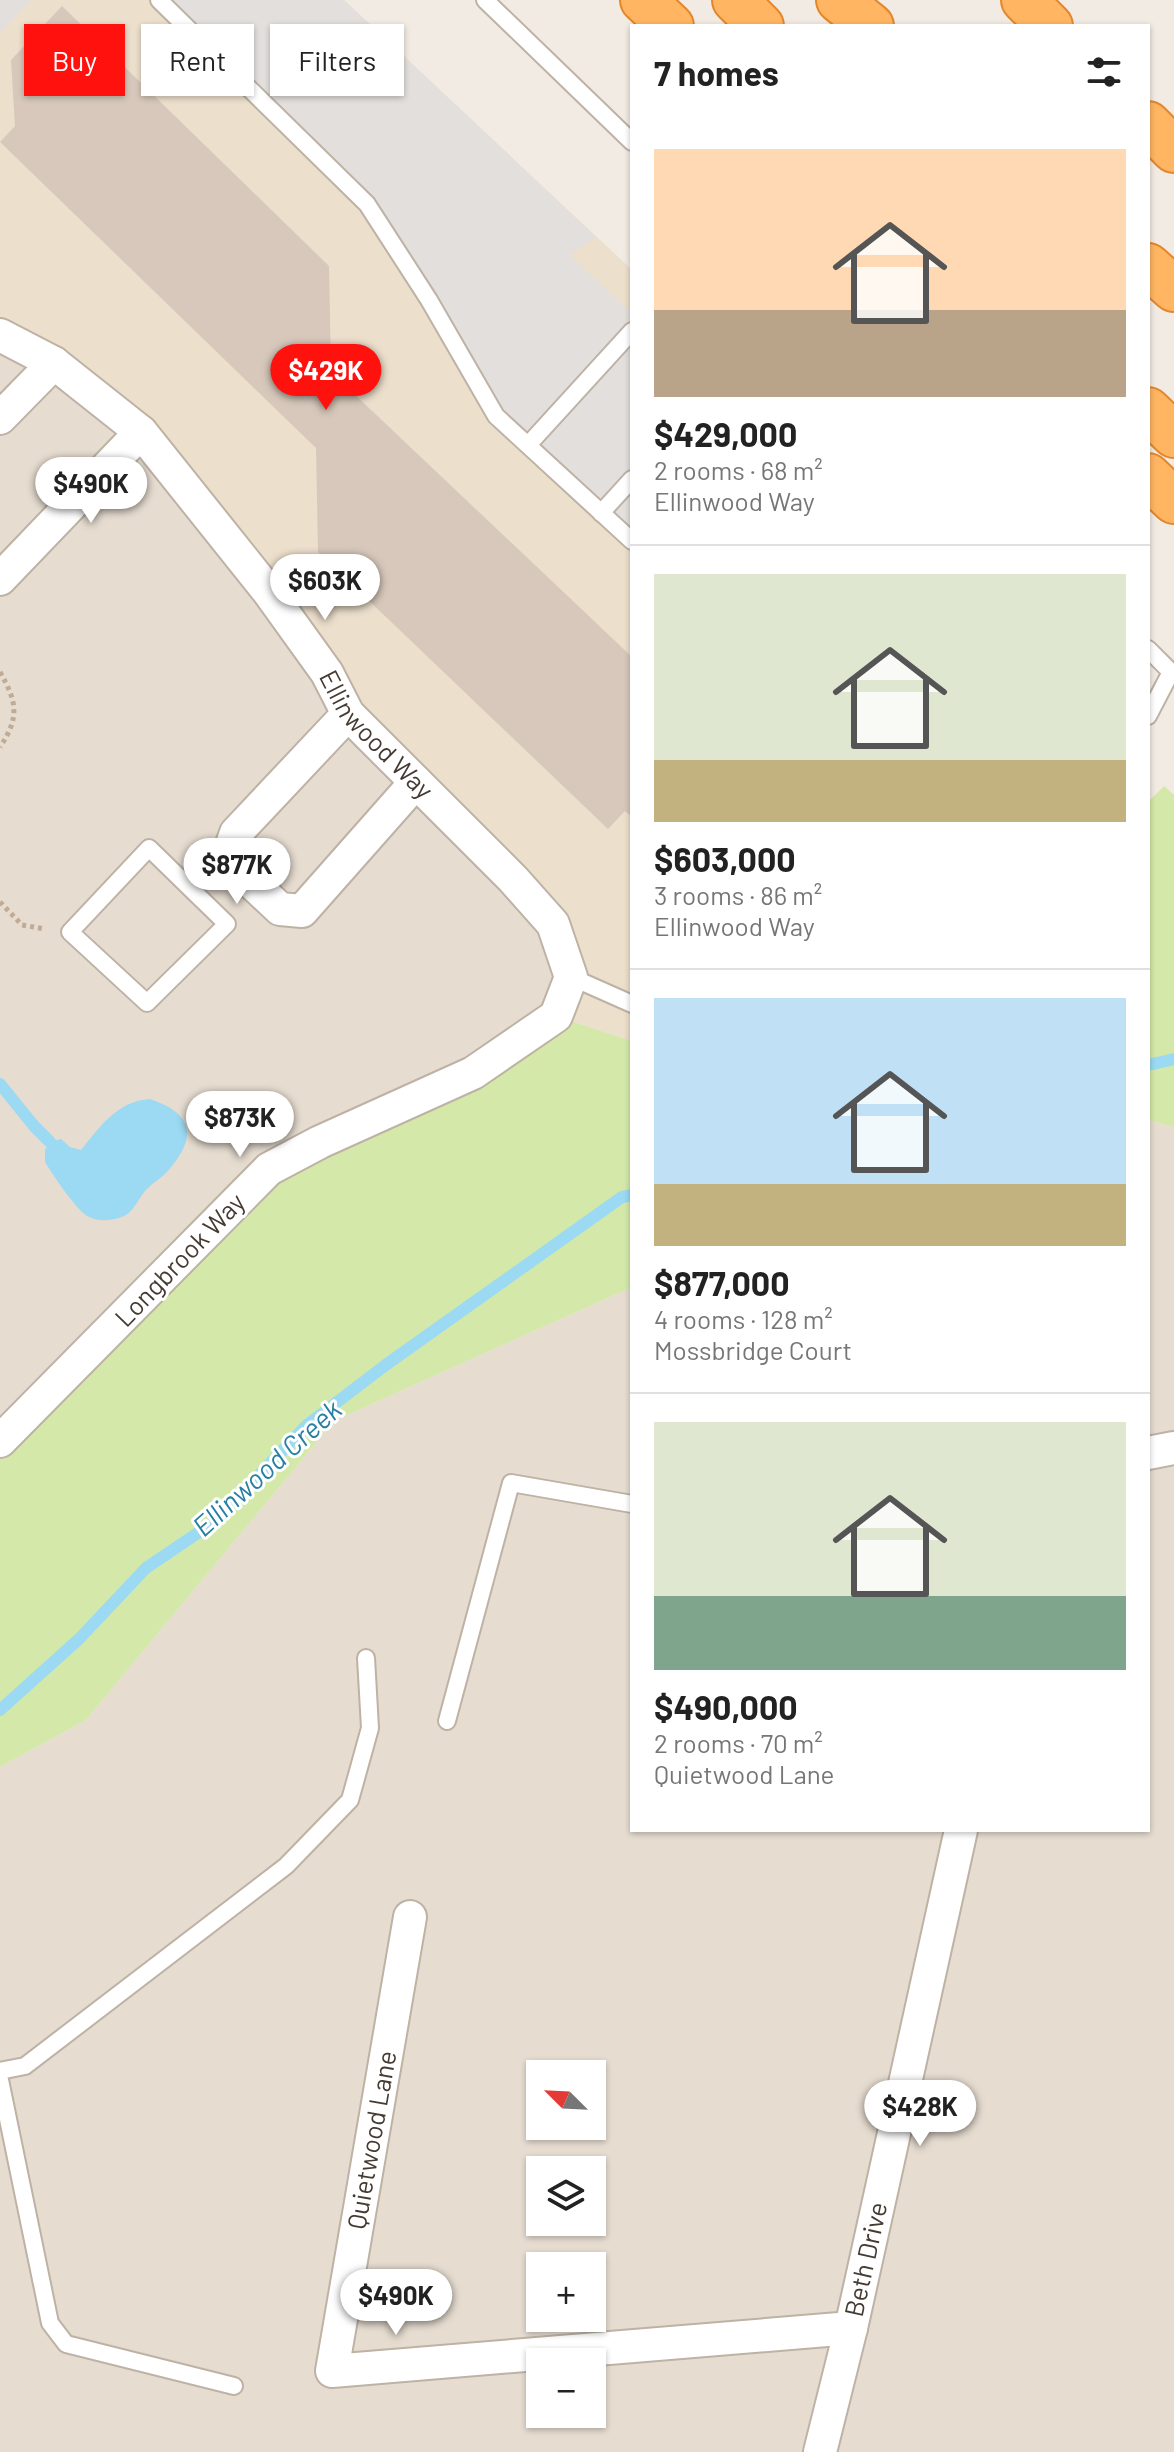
<!DOCTYPE html>
<meta charset="utf-8">
<style>
body{margin:0;font-family:Barlow,sans-serif;background:#f6f6f6;color:#222;height:100vh;display:flex;flex-direction:column;font-size:30px;white-space:nowrap}
*{box-sizing:border-box;margin:0}
p{font-size:26px;color:#767676}
.icon{flex:none;width:44px;height:44px;fill:none;stroke:currentColor;stroke-width:2;stroke-linecap:round;stroke-linejoin:round}
.map{position:relative;flex:1;overflow:hidden}
.panel{position:absolute;left:630px;top:24px;width:520px;height:1808px;display:flex;flex-direction:column;background:#fff;border-radius:0px;box-shadow:0 2px 6px #0004}
.panel>*{flex:none}
.hud{position:absolute;left:24px;top:24px;width:486px;height:72px;display:flex;gap:16px}
.needle{width:52px;rotate:294deg}
.fabs{position:absolute;left:526px;top:2060px;display:grid;gap:16px}
.fabs a{display:grid;place-items:center;width:80px;height:80px;border-radius:0px;background:#fff;box-shadow:0 2px 6px #0004;font-size:40px}
.price{position:absolute;translate:-50% -68px;padding:0 18px;border-radius:28px;background:#fff;color:#222;font-size:26px;line-height:52px;filter:drop-shadow(0 2px 4px #0008)}
.price::after{content:'';position:absolute;left:50%;top:48px;width:24px;height:18px;margin-left:-12px;background:inherit;clip-path:polygon(0 0,100% 0,50% 100%)}
.price.current{background:#ff110d;color:#fff}
ul{padding:0;list-style:none}
li{display:grid;align-content:center;gap:16px;height:424px;padding:0 24px}
li+li{border-top:2px solid #e0e0e0}
li span{display:grid;place-items:center;height:248px;border-radius:0px;color:#555}
li>.icon{margin-inline-start:auto}
span .icon{width:144px;height:144px;fill:#fffc;stroke-width:1}
li b{font-size:34px}
h2{display:flex;justify-content:space-between;align-items:center;height:96px;padding:0 24px;font-size:34px}
.chip{padding:0 28px;border-radius:0px;background:#fff;box-shadow:0 2px 6px #0004;font-size:28px;line-height:72px}
.chip.current{background:#ff110d;color:#fff}
.map>svg:first-child{display:block}
.residential{fill:#e6dcd0;fill-rule:evenodd}
.education{fill:#ecdfcc}
.green{fill:#d4e9a9}
.parking{fill:#e2dfdc}
.water{fill:#9bdaf2}
.lines{fill:none;stroke-linecap:round;stroke-linejoin:round}
.stream{stroke:#9bdaf2;stroke-width:12}
.building{fill:#d7c8bb}
.service-casing{stroke:#beb2a5;stroke-width:20}
.minor-casing{stroke:#beb2a5;stroke-width:36}
.motorway-casing{stroke:#e3872c;stroke-width:48}
.path{stroke:#c0ab96;stroke-width:5;stroke-dasharray:4 4;stroke-linecap:butt}
.service{stroke:#fff;stroke-width:16}
.minor{stroke:#fff;stroke-width:32}
.motorway{stroke:#ffb561;stroke-width:44}
.labels{text-anchor:middle;stroke-width:6;stroke-linejoin:round;paint-order:stroke}
.street-label{font-size:26px;fill:#443b33;stroke:#fff}
.water-label{font-size:28px;font-style:italic;fill:#277fa3;stroke:#fff}
</style>
<div class="map">
<svg width="1174" height="2452" viewBox="0 0 1174 2452">
<rect width="100%" height="100%" fill="#f2ebe3"/>
<g class="residential">
<polygon points="0,335 141,432 553,924 556,1016 0,1441"/>
<path d="M1148,1120l26,7v1325h-1174v-685l86,-47 248,-299 298,-134v543h516zM540,2074h52v52h-52zM540,2170h52v52h-52zM540,2266h52v52h-52zM540,2362h52v52h-52z"/>
</g>
<polygon class="education" points="0,0 344,0 632,270 632,1041 556,1016 553,923 348,714 141,432 0,335"/>
<g class="green">
<polygon points="1164,786 1174,795 1174,1127 1148,1120 1148,802"/>
<polygon points="556,1016 632,1041 632,1287 334,1421 86,1720 0,1767 0,1441 269,1169"/>
</g>
<g class="parking">
<polygon points="0,0 31,0 0,33"/>
<polygon points="159,0 344,0 596,237 570,255 632,314 632,541 496,416 367,204"/>
</g>
<path class="water" d="M150,1099c44,15 48,38 17,73 -6,6 -13,10 -19,16 -9,8 -13,23 -24,28 -10,5 -27,6 -37,0 -12,-8 -34,-41 -42,-54v-12l5,-8 11,-3 9,8 11,3c19,-23 36,-49 69,-51z"/>
<g class="lines">
<g class="stream">
<polyline points="1148,1065 1174,1059"/>
<polyline points="0,1084 34,1126 50,1142"/>
<polyline points="0,1710 79,1639 146,1568 214,1522 307,1425 387,1364 622,1197 632,1195"/>
</g>
</g>
<polygon class="building" points="62,6 329,266 331,372 632,657 632,817 625,811 608,829 318,552 316,448 0,142 15,126 11,60"/>
<g class="lines">
<defs>
<g id="service">
<polyline points="159,0 367,204 429,300 496,416 632,541"/>
<polyline points="485,0 632,142"/>
<polyline points="528,445 632,331"/>
<polyline points="601,513 632,479"/>
<polyline points="1148,649 1171,672 1148,716"/>
<polyline points="189,887 227,924 147,1003 70,932 149,848 189,887 227,844"/>
<polyline points="571,977 632,1004"/>
<polyline points="447,1721 511,1483 632,1504"/>
<polyline points="0,2071 25,2066 286,1866 350,1800 370,1728 366,1658"/>
<polyline points="0,2080 50,2323 66,2344 234,2386"/>
</g>
<g id="minor">
<path id="s1" d="M0,335l54,28 87,69 127,159 59,82 21,41 165,165 40,45 18,53 -15,39 -83,57 -153,69 -51,27 -269,272"/>
<polyline points="0,418 54,363"/>
<polyline points="0,579 141,432"/>
<polyline points="348,714 236,833 229,853 231,863 280,909 302,911 416,782"/>
<polyline points="1148,1453 1174,1448"/>
<polyline points="410,1917 332,2371 851,2328"/>
<path id="s2" d="M820,2452l31,-124 110,-498"/>
</g>
<g id="motorway">
<polyline points="643,0 671,26"/>
<polyline points="735,0 761,26"/>
<polyline points="839,0 871,26"/>
<polyline points="1024,0 1050,26"/>
<polyline points="1148,124 1174,150"/>
<polyline points="1148,266 1174,289"/>
<polyline points="1148,410 1174,435"/>
<polyline points="1148,476 1174,501"/>
</g>
</defs>
<use href="#service" class="service-casing"/>
<use href="#minor" class="minor-casing"/>
<use href="#motorway" class="motorway-casing"/>
<g class="path">
<path d="M0,672c17,30 20,45 0,75"/>
<polyline points="0,902 22,925 45,929"/>
</g>
<use href="#service" class="service"/>
<use href="#minor" class="minor"/>
<use href="#motorway" class="motorway"/>
</g>
<g class="labels">
<g class="street-label">
<text dy="9" stroke="none"><textPath href="#s1" startOffset="556">Ellinwood Way</textPath></text>
<text transform="translate(180 1260) rotate(-46)" y="9">Longbrook Way</text>
<text transform="translate(372 2140) rotate(-80)" y="9">Quietwood Lane</text>
<text dy="9" stroke="none"><textPath href="#s2" startOffset="198">Beth Drive</textPath></text>
</g>
<g class="water-label">
<text transform="translate(267 1468) rotate(-42)" y="10">Ellinwood Creek</text>
</g>
</g>
</svg>
<div class="fabs">
<a><svg class="needle" viewBox="-14 -14 28 28"><path d="M0-13l5 13h-10z" fill="#e53935"/><path d="M0 13l5-13h-10z" fill="#767676"/></svg></a>
<a><svg class="icon" aria-label="layers" viewBox="0 0 24 24"><path d="M12 4l9 5-9 5-9-5zM3 14l9 5 9-5"/></svg></a>
<a>+</a>
<a>−</a>
</div>
<b class="price current" style="left:326px;top:412px">$429K</b>
<b class="price" style="left:91px;top:525px">$490K</b>
<b class="price" style="left:325px;top:622px">$603K</b>
<b class="price" style="left:237px;top:906px">$877K</b>
<b class="price" style="left:240px;top:1159px">$873K</b>
<b class="price" style="left:920px;top:2148px">$428K</b>
<b class="price" style="left:396px;top:2337px">$490K</b>
<div class="hud">
<a class="chip current">Buy</a>
<a class="chip">Rent</a>
<a class="chip">Filters</a>
</div>
<section class="panel">
<h2>7 homes<svg class="icon" aria-label="filters" viewBox="0 0 24 24"><path d="M4 7h16M4 17h16"/><circle cx="9" cy="7" r="2"/><circle cx="15" cy="17" r="2"/></svg></h2>
<ul>
<li><span style="background:linear-gradient(#ffd9b3 65%,#b9a48a 0)"><svg class="icon" aria-label="home" viewBox="0 0 24 24"><path d="M3 11l9-7 9 7M6 9v11h12V9"/></svg></span><div><b>$429,000</b><p>2 rooms · 68 m²</p><p>Ellinwood Way</p></div></li>
<li><span style="background:linear-gradient(#dfe7d0 75%,#c2b280 0)"><svg class="icon" aria-label="home" viewBox="0 0 24 24"><path d="M3 11l9-7 9 7M6 9v11h12V9"/></svg></span><div><b>$603,000</b><p>3 rooms · 86 m²</p><p>Ellinwood Way</p></div></li>
<li><span style="background:linear-gradient(#bfe0f5 75%,#c2b280 0)"><svg class="icon" aria-label="home" viewBox="0 0 24 24"><path d="M3 11l9-7 9 7M6 9v11h12V9"/></svg></span><div><b>$877,000</b><p>4 rooms · 128 m²</p><p>Mossbridge Court</p></div></li>
<li><span style="background:linear-gradient(#dfe7d0 70%,#7fa58c 0)"><svg class="icon" aria-label="home" viewBox="0 0 24 24"><path d="M3 11l9-7 9 7M6 9v11h12V9"/></svg></span><div><b>$490,000</b><p>2 rooms · 70 m²</p><p>Quietwood Lane</p></div></li>
</ul>
</section>
</div>
